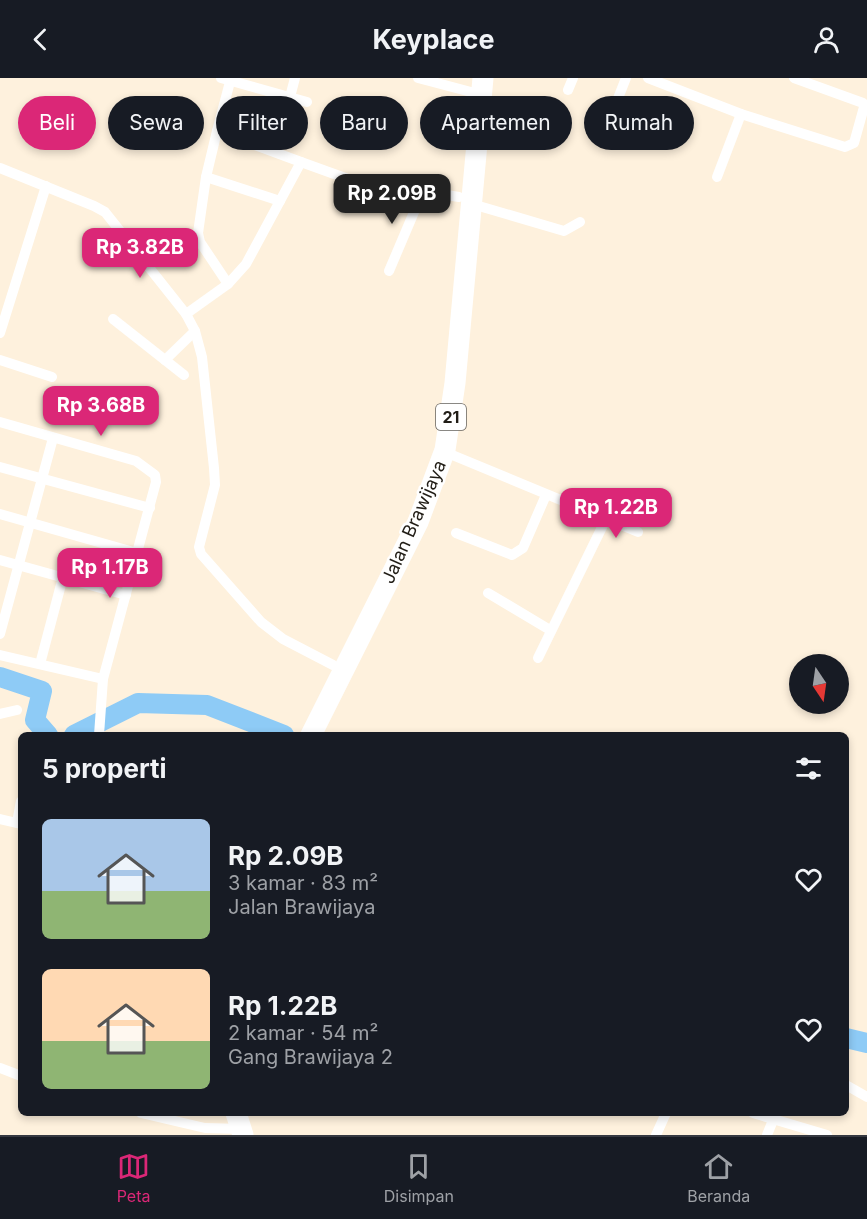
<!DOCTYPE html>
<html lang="id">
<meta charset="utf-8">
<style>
body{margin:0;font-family:Inter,sans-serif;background:#242831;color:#f1f3f6;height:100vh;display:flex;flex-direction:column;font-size:22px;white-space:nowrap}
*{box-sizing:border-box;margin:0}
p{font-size:20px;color:#9ea1a6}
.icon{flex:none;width:33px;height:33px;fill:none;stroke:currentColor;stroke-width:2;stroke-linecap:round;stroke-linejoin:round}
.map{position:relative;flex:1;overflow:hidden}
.panel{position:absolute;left:18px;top:654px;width:831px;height:384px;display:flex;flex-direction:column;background:#171b24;border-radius:9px;box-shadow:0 3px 9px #0003}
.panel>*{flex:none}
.hud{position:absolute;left:18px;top:18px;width:831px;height:54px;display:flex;gap:12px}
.needle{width:39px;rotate:167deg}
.fabs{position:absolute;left:789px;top:576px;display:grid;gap:12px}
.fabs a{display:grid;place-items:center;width:60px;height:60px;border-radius:50%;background:#171b24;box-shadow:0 3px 9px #0003;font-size:30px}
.price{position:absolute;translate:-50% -51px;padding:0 14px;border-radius:12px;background:#db2777;color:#fff;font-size:20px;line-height:39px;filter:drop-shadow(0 2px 3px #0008)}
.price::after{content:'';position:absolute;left:50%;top:36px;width:18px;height:14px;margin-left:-9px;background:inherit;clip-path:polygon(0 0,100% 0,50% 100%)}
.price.on{background:#222;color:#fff}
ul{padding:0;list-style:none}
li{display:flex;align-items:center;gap:18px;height:150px;padding:0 24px}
li span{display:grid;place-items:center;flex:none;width:168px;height:120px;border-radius:9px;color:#555}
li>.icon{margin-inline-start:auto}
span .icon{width:72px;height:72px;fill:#fffc;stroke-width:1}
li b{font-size:26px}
h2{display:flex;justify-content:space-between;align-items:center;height:72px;padding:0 24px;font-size:26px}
.chip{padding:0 21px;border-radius:27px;background:#171b24;box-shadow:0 3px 9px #0003;font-size:21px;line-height:54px}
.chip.on{background:#db2777;color:#fff}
header{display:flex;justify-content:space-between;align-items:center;height:78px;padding:0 24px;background:#171b24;font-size:27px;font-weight:700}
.menu{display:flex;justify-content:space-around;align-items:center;height:84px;border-top:2px solid #363941;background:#171b24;font-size:16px;color:#9ea1a6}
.menu a{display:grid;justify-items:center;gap:3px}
.menu .on{color:#db2777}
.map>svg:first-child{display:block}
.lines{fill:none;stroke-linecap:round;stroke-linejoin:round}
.river{stroke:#8ecbf6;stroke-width:20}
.street{stroke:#fff;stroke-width:10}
.highway{stroke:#fff;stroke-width:21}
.labels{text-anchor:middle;stroke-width:5;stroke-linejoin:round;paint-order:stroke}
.shield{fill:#fff;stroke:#64615c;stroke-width:1.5}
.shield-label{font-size:16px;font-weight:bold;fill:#211d16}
.street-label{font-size:18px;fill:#211d16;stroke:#fff}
</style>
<header><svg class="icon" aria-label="back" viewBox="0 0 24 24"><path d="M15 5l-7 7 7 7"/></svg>Keyplace<svg class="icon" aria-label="person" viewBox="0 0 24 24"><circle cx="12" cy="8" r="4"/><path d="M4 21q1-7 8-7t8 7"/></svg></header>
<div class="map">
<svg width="867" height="1057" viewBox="0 0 867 1057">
<rect width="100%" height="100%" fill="#fef1dd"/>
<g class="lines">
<g class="river">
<polyline points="0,599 42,613 35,642 48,657"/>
<polyline points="74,657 138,625 207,627 284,657"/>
<polyline points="846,960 867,965"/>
</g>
<g class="street">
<polyline points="221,0 307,24"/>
<polyline points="418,0 471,14"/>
<polyline points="648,0 741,36 845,69 854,65 864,29 863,25 794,0"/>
<polyline points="568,12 573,0"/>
<polyline points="290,19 295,0"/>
<polyline points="613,33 626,0"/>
<polygon points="217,53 301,84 246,186 228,206 200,164 198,155 206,99"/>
<polyline points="217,53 231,0"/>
<polyline points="301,84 348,101 459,119"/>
<polyline points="0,90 94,128 105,134 186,236 195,253 202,279 214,390 215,407 199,469 201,476 261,544 283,561 333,587"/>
<polyline points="206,99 280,123"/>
<polyline points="717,99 741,36"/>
<polyline points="472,126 564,153 580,144"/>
<polyline points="389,193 423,113"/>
<polyline points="186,236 228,206"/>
<polyline points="113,241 184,297"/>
<polyline points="0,255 46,108"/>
<polyline points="0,282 52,299"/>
<polyline points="165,282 195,253"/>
<polyline points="0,344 136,383 155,397 156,404 103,601 99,657"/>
<polyline points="445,374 638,454"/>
<polyline points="0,389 150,430"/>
<polyline points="0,436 137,475"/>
<polyline points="456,455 512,477 523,470 546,417"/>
<polyline points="0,482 126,517"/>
<polyline points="488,515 550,552"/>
<polyline points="0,556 53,360"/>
<polyline points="0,577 103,601"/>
<polyline points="538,580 606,441"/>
<polyline points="40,586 63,499"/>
<polyline points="0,636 17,632"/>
<polyline points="0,741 21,746"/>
<polyline points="17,745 21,723"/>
<polyline points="0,990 21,998"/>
<polyline points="846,1007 867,1019"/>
<polyline points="141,1035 205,1050 242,1051"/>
<polyline points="753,1035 827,1057"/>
<polyline points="656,1057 666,1035"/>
<polyline points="767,1057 776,1035"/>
</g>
<g class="highway">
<polyline points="311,657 418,444 445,372 455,305 483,0"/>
<polyline points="236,1035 243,1057"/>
</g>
</g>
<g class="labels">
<rect class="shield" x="436" y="326" width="30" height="26" rx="4.5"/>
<g class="shield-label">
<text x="451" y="345">21</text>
</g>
<g class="street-label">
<text transform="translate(414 444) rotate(-66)" y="6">Jalan Brawijaya</text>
</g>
</g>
</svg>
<div class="fabs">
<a><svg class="needle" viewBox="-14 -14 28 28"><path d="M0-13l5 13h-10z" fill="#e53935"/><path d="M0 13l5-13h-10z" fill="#9ea1a6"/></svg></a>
</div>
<b class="price on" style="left:392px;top:147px">Rp 2.09B</b>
<b class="price" style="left:140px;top:201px">Rp 3.82B</b>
<b class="price" style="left:101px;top:359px">Rp 3.68B</b>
<b class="price" style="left:616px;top:461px">Rp 1.22B</b>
<b class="price" style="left:110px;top:521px">Rp 1.17B</b>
<div class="hud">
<a class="chip on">Beli</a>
<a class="chip">Sewa</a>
<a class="chip">Filter</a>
<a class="chip">Baru</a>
<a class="chip">Apartemen</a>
<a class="chip">Rumah</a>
</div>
<section class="panel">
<h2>5 properti<svg class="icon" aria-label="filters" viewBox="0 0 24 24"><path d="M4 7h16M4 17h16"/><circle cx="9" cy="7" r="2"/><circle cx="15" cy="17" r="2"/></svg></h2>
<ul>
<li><span style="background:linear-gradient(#a9c7e8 60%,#8fb573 0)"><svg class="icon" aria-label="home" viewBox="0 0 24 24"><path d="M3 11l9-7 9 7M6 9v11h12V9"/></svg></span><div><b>Rp 2.09B</b><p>3 kamar · 83 m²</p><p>Jalan Brawijaya</p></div><svg class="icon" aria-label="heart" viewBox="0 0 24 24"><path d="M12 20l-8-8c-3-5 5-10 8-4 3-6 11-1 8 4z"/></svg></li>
<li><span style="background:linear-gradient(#ffd9b3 60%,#8fb573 0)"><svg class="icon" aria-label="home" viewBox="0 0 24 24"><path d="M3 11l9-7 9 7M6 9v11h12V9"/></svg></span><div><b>Rp 1.22B</b><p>2 kamar · 54 m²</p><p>Gang Brawijaya 2</p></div><svg class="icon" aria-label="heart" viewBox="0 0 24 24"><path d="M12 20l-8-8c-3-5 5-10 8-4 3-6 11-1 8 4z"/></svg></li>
</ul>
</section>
</div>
<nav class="menu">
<a class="on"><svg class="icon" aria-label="map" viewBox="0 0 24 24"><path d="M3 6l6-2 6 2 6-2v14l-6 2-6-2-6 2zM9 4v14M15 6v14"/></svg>Peta</a>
<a><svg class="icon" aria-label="saved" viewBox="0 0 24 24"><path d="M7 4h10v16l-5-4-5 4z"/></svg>Disimpan</a>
<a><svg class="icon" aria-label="home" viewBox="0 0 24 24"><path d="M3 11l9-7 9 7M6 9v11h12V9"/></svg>Beranda</a>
</nav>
